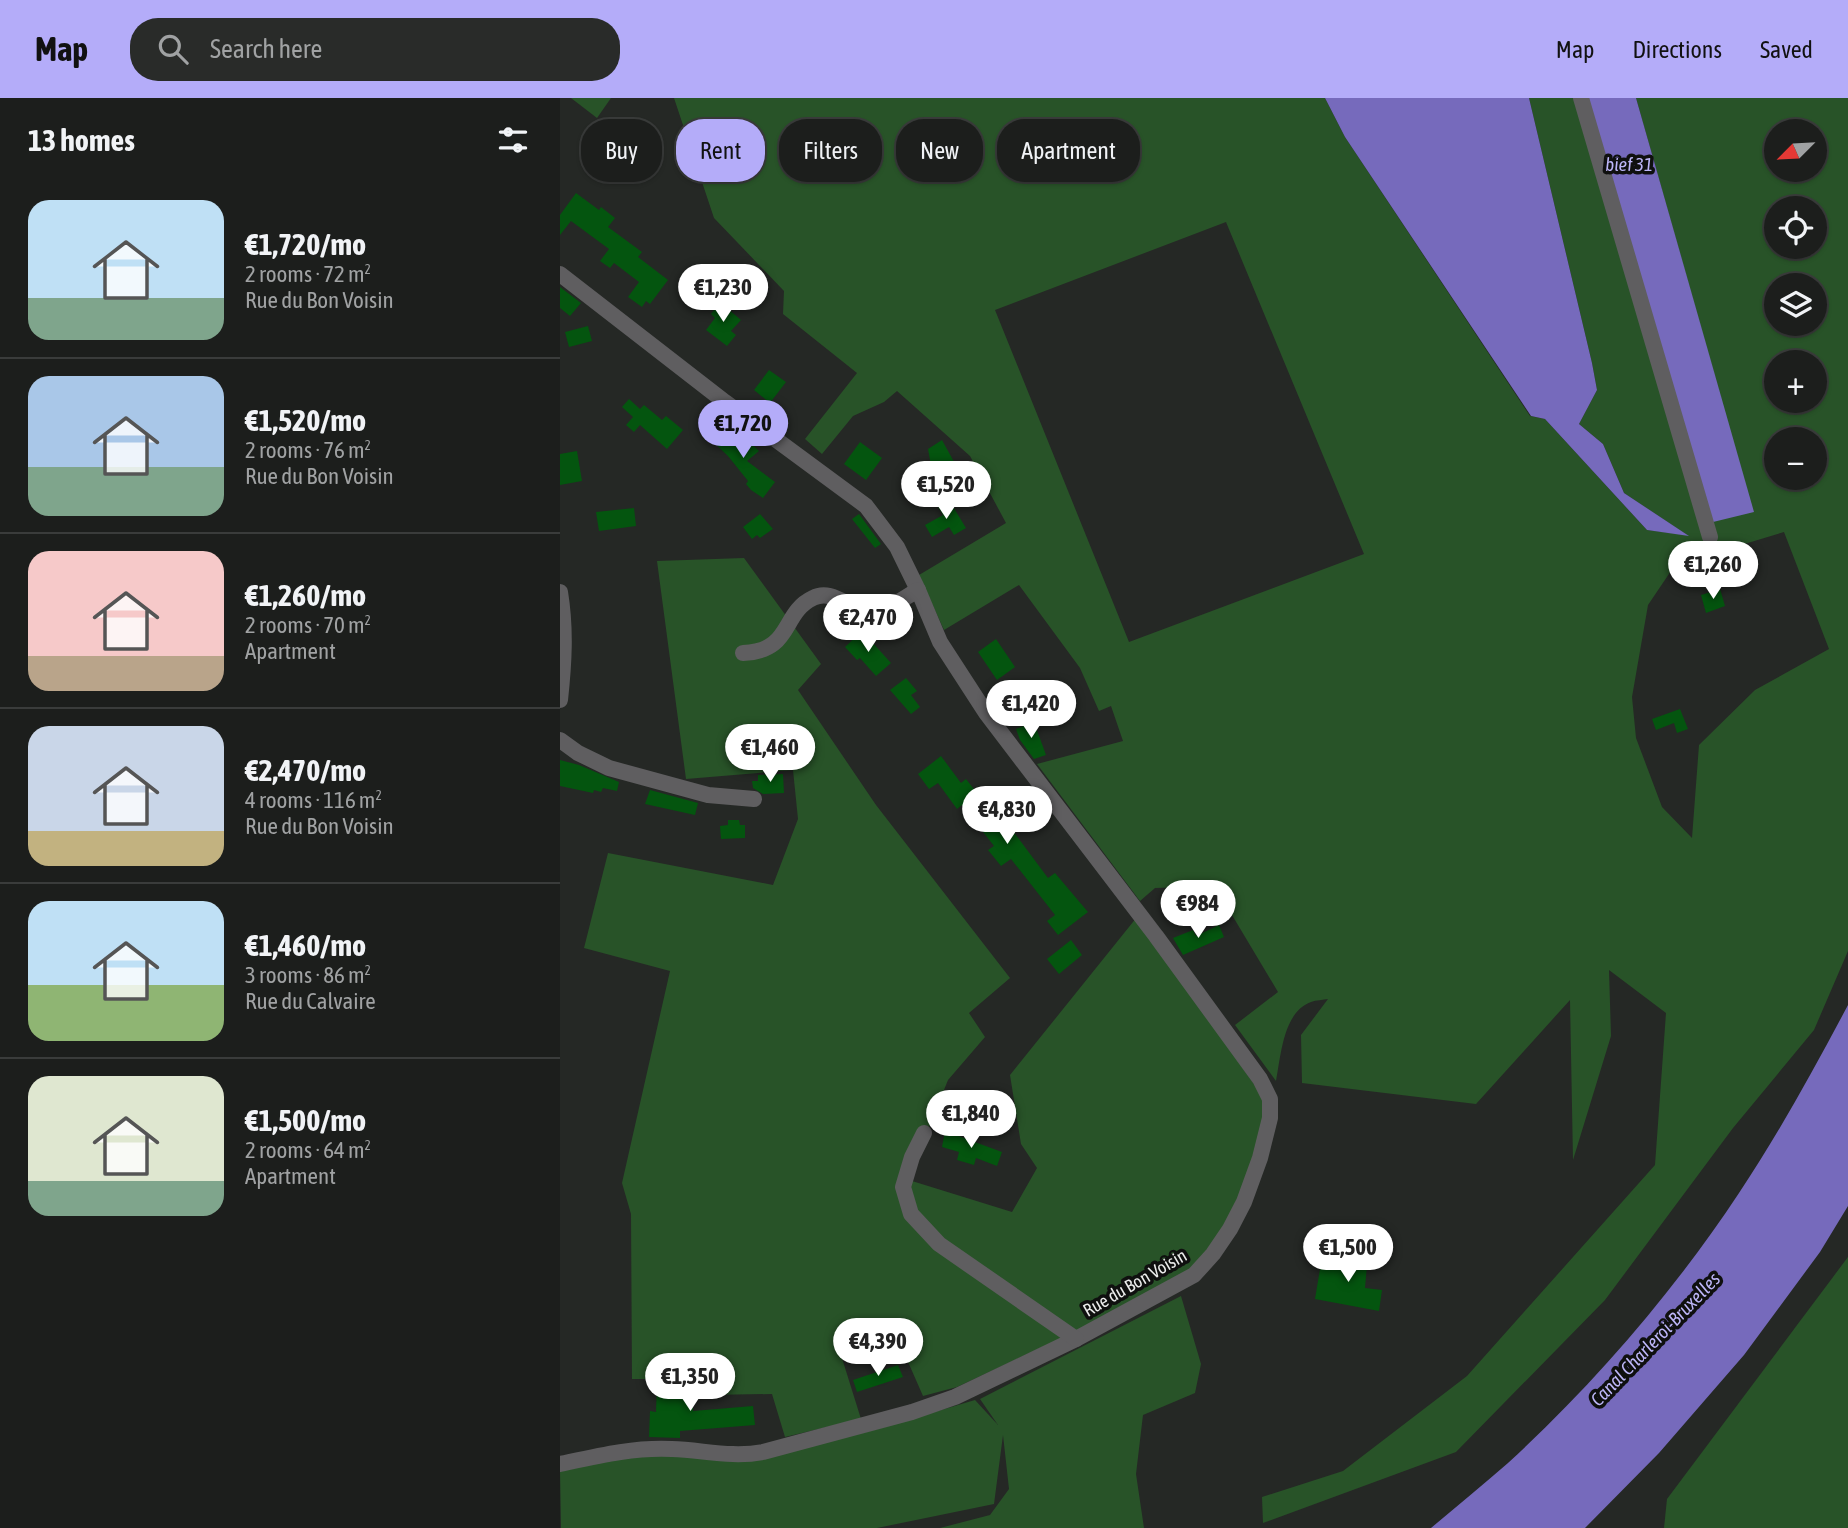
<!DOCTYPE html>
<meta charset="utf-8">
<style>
body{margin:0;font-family:"Asap Condensed",sans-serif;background:#292b29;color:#f1f3f6;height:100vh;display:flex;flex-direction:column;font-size:26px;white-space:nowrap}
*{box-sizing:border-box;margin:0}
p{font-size:23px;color:#a0a2a3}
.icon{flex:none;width:38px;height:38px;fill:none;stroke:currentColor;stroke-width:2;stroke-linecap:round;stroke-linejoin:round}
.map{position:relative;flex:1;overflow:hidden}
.drawer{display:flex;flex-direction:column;background:#1c1e1c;width:560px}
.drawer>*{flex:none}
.hud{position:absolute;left:21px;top:21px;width:665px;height:63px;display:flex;gap:14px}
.needle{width:46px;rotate:246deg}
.tools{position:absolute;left:1204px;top:21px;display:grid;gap:14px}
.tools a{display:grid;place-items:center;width:63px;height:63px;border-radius:50%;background:#1c1e1c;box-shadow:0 2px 5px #0004,0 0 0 2px #3a3c3b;font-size:35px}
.price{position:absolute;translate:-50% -60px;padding:0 16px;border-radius:24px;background:#fff;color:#222;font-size:23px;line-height:46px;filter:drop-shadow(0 2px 4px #0008)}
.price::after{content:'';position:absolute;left:50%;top:42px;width:21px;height:16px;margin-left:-10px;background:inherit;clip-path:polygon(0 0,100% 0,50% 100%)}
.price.active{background:#b4acf9;color:#111}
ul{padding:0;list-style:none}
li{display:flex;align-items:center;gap:21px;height:175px;padding:0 28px}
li+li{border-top:2px solid #3a3c3b}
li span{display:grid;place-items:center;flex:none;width:196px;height:140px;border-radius:21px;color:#555}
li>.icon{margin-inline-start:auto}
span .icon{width:84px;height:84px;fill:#fffc;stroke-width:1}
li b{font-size:30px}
h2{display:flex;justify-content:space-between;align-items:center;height:84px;padding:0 28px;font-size:30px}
.tag{padding:0 24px;border-radius:28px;background:#1c1e1c;box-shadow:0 2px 5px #0004,0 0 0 2px #3a3c3b;font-size:24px;line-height:63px}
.tag.active{background:#b4acf9;color:#111}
header{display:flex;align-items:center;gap:42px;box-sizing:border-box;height:98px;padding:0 35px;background:#b4acf9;color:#111}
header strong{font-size:33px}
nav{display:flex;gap:38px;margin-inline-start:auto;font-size:24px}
.search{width:490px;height:63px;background:#292b29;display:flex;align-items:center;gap:18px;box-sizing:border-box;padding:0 24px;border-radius:28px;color:#a0a2a3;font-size:26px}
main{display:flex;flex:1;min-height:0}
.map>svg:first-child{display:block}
.green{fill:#285328;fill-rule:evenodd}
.water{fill:#766abc}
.building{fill:#04550f}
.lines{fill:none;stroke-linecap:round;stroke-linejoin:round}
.minor{stroke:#5f5e60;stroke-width:16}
.labels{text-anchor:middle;stroke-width:7;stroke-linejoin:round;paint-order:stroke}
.street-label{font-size:18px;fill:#ecedec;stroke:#0f100f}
.water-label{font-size:19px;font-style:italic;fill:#bdb6f8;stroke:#0f100f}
</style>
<header>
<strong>Map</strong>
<div class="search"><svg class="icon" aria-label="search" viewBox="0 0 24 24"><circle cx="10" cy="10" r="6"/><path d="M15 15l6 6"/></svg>Search here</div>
<nav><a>Map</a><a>Directions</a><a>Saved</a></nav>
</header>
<main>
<section class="drawer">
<h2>13 homes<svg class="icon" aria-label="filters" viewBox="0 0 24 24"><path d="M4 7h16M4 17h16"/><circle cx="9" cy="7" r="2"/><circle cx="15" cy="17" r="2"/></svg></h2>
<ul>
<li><span style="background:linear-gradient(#bfe0f5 70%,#7fa58c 0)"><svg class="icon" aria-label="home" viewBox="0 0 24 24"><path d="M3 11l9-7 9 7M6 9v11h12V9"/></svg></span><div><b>€1,720/mo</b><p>2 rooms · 72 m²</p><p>Rue du Bon Voisin</p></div></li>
<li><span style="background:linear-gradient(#a9c7e8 65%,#7fa58c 0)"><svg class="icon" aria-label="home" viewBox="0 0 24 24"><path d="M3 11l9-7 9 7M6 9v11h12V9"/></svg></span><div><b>€1,520/mo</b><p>2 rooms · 76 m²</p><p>Rue du Bon Voisin</p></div></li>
<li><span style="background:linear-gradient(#f6c9c9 75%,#b9a48a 0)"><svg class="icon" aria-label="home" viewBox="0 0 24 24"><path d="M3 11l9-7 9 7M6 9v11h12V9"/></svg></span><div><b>€1,260/mo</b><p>2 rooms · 70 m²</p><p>Apartment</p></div></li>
<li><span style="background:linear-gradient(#c9d6e8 75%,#c2b280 0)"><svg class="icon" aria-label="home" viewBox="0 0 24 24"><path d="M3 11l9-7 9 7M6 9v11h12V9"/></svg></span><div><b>€2,470/mo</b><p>4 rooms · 116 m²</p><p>Rue du Bon Voisin</p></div></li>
<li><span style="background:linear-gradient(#bfe0f5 60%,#8fb573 0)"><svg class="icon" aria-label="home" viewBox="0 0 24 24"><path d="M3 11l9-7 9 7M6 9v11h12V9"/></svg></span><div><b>€1,460/mo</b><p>3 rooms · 86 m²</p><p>Rue du Calvaire</p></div></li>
<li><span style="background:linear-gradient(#dfe7d0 75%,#7fa58c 0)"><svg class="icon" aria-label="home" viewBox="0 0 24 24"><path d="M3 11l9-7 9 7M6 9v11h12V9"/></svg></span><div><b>€1,500/mo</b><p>2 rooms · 64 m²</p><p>Apartment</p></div></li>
</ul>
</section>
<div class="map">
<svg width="1288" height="1430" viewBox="0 0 1288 1430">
<rect width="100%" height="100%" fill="#252825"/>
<g class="green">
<polygon points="11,0 51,0 37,20"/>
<path d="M114,0h651l20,39 185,279 15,3 102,111 40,5 -63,-42 -21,-49 -24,-20 18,-34 -5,-27 -63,-265h56l168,414 -117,-414h212v853l-34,79 -81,98 -128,172 -149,152 -193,71 -1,-26 81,-26 124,-95 188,-211 11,-152 -57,-43 2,66 -38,124 -3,-160 -94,104 -174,-21 -1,-48 27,-36c-5,1 -12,1 -17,3 -28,10 -30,54 -35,79l-41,-56 43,-33 -49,-82 -27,9 -15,-32 -32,1 -15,13 -103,-137 86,-23 -12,-35 -12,5 -19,-43 -61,-83 -75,45 -25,-55 87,-52 -36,-67 -73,-65 -13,11 -31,14 -31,38 -17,-15 52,-66 -74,-59 1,-23 -70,-73zM1216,33h39v39h-39zM1216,110h39v39h-39zM666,124l138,332 -235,88 -134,-332zM1216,187h39v39h-39zM1216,264h39v39h-39zM1216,341h39v39h-39zM1224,434l45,117 -74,41 -56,55 -7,93 -30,-31 -26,-69 -4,-41 16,-92 27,-40z"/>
<polygon points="184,460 261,566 238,592 316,707 450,880 409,915 425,939 388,982 369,1029 352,1083 452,1114 477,1070 461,1046 450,977 577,819 703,999 705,1012 688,1078 655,1147 625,1180 589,1199 397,1289 363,1298 338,1241 281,1257 301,1321 225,1339 212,1296 146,1297 144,1281 72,1281 71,1116 62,1085 110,873 24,850 48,755 213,787 238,721 233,672 126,681 97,463"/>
<polygon points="1288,1159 1288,1430 1104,1430 1107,1401"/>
<polygon points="621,1198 641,1266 635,1295 583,1317 576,1376 584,1430 380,1430 430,1417 449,1391 443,1337 434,1406 317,1430 1,1430 0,1373 69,1356 191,1362 310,1333 415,1302 438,1327 420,1301"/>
</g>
<g class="water">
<polygon points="765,0 969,0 1032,265 1037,292 1019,326 1043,346 1064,395 1129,438 1087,432 985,321 971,318 785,39"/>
<polygon points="1025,0 1076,0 1194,414 1153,424"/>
<path d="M1288,907v201l-28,46 -76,103 -85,98 -74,75h-154c26,-22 52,-43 77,-65 86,-79 167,-173 231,-270 40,-60 75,-124 109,-188z"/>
</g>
<g class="building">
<polygon points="16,95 39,112 41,109 55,120 48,129 82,154 78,159 108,182 90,206 86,203 82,209 68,199 79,184 54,165 50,170 40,163 49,151 11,123 0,137 0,117"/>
<polygon points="0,189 21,205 10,218 0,210"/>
<polygon points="160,204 181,222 171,233 176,237 167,248 146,232 155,220 151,216"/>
<polygon points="28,228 32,243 9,249 5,234"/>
<polygon points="209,272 226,284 210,305 194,292"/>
<polygon points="69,301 80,311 84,307 102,322 106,318 123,332 107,351 80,327 74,334 66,327 73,319 62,309"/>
<polygon points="163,326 183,344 187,341 199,353 187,363 215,384 203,400 191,392 186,386 188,383 168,358 150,341"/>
<polygon points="382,342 398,371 371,387 365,377 372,373 368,351"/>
<polygon points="300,344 322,360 306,382 284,366"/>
<polygon points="17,353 22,383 0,387 0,356"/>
<polygon points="389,402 406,430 394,437 389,429 372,439 365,427 383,417 378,409"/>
<polygon points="74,410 76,428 39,433 36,414"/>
<polygon points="200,416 213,431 200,440 197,437 192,441 183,429"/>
<polygon points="299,416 321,446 315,450 292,421"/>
<polygon points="1160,491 1165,508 1146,515 1141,497"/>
<polygon points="302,533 331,565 316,578 300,560 297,562 285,549"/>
<polygon points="436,541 455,569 437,582 418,554"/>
<polygon points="346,580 357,593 351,597 360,609 351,616 330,592"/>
<polygon points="1120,611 1128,631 1117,635 1114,625 1096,632 1092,621"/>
<polygon points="474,624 486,657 474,661 460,642 456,631"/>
<polygon points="381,658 401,685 406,681 449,736 453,733 488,780 495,775 528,814 498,837 487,823 495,817 451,761 441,768 428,752 434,748 402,707 397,711 378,685 369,691 358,676"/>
<polygon points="0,662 19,667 59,684 57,693 43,690 41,694 34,692 33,695 0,688"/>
<polygon points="223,676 224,695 203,696 193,690 192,683 198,683 198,677"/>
<polygon points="90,692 138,705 135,717 85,706"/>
<polygon points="168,722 179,722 180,727 185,727 185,740 161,741 160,728 168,727"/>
<polygon points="659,827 664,839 623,857 613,840 633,832 636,838"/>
<polygon points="511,842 522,857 499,876 487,861"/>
<polygon points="385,1033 442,1054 437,1068 416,1060 414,1067 397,1062 399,1054 382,1049"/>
<polygon points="790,1154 808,1156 805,1190 822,1192 819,1213 755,1201 761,1165 789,1169"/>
<polygon points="338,1267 343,1279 297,1294 293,1282"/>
<polygon points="97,1283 133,1283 133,1313 193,1308 195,1327 120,1333 120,1340 89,1339 90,1313 96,1314"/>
</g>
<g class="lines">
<g class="minor">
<polyline points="1021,0 1150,439"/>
<path d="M0,176l165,128 141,104 31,41 21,43 22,52 46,71 170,223 104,143 10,20v19l-10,40 -16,44 -14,27 -17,25 -19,21 -118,64 -121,58 -43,15 -149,40c-31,6 -60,-2 -91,-3 -38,-2 -75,7 -112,15"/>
<path d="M0,494c6,37 4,71 0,108"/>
<path d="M183,555c50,-2 38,-40 70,-55 21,-11 39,16 61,13 17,-2 30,-13 44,-21"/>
<polyline points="0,642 18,655 49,670 148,697 194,701"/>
<polyline points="364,1035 352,1059 343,1089 351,1116 379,1146 516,1241"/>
</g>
</g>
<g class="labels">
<g class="street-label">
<text transform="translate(575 1185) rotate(-30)" y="6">Rue du Bon Voisin</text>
</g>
<g class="water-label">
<text x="1069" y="73">bief 31</text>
<text transform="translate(1095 1241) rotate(-46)" y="7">Canal Charleroi-Bruxelles</text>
</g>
</g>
</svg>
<div class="tools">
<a><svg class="needle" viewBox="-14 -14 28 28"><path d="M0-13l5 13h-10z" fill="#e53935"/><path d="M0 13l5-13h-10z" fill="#a0a2a3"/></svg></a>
<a><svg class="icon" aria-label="locate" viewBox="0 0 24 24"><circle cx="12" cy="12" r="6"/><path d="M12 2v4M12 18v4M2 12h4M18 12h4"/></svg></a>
<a><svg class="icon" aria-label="layers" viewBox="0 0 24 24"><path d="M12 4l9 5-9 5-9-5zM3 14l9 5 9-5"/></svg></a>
<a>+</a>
<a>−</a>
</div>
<b class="price" style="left:163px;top:226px">€1,230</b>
<b class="price active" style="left:183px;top:362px">€1,720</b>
<b class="price" style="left:386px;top:423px">€1,520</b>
<b class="price" style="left:1153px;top:503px">€1,260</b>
<b class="price" style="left:308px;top:556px">€2,470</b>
<b class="price" style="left:471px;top:642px">€1,420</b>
<b class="price" style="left:210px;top:686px">€1,460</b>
<b class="price" style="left:447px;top:748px">€4,830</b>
<b class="price" style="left:638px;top:842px">€984</b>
<b class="price" style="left:411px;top:1052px">€1,840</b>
<b class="price" style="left:788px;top:1186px">€1,500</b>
<b class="price" style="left:318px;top:1280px">€4,390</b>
<b class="price" style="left:130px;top:1315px">€1,350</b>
<div class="hud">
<a class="tag">Buy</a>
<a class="tag active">Rent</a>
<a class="tag">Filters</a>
<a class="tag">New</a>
<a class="tag">Apartment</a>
</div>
</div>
</main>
